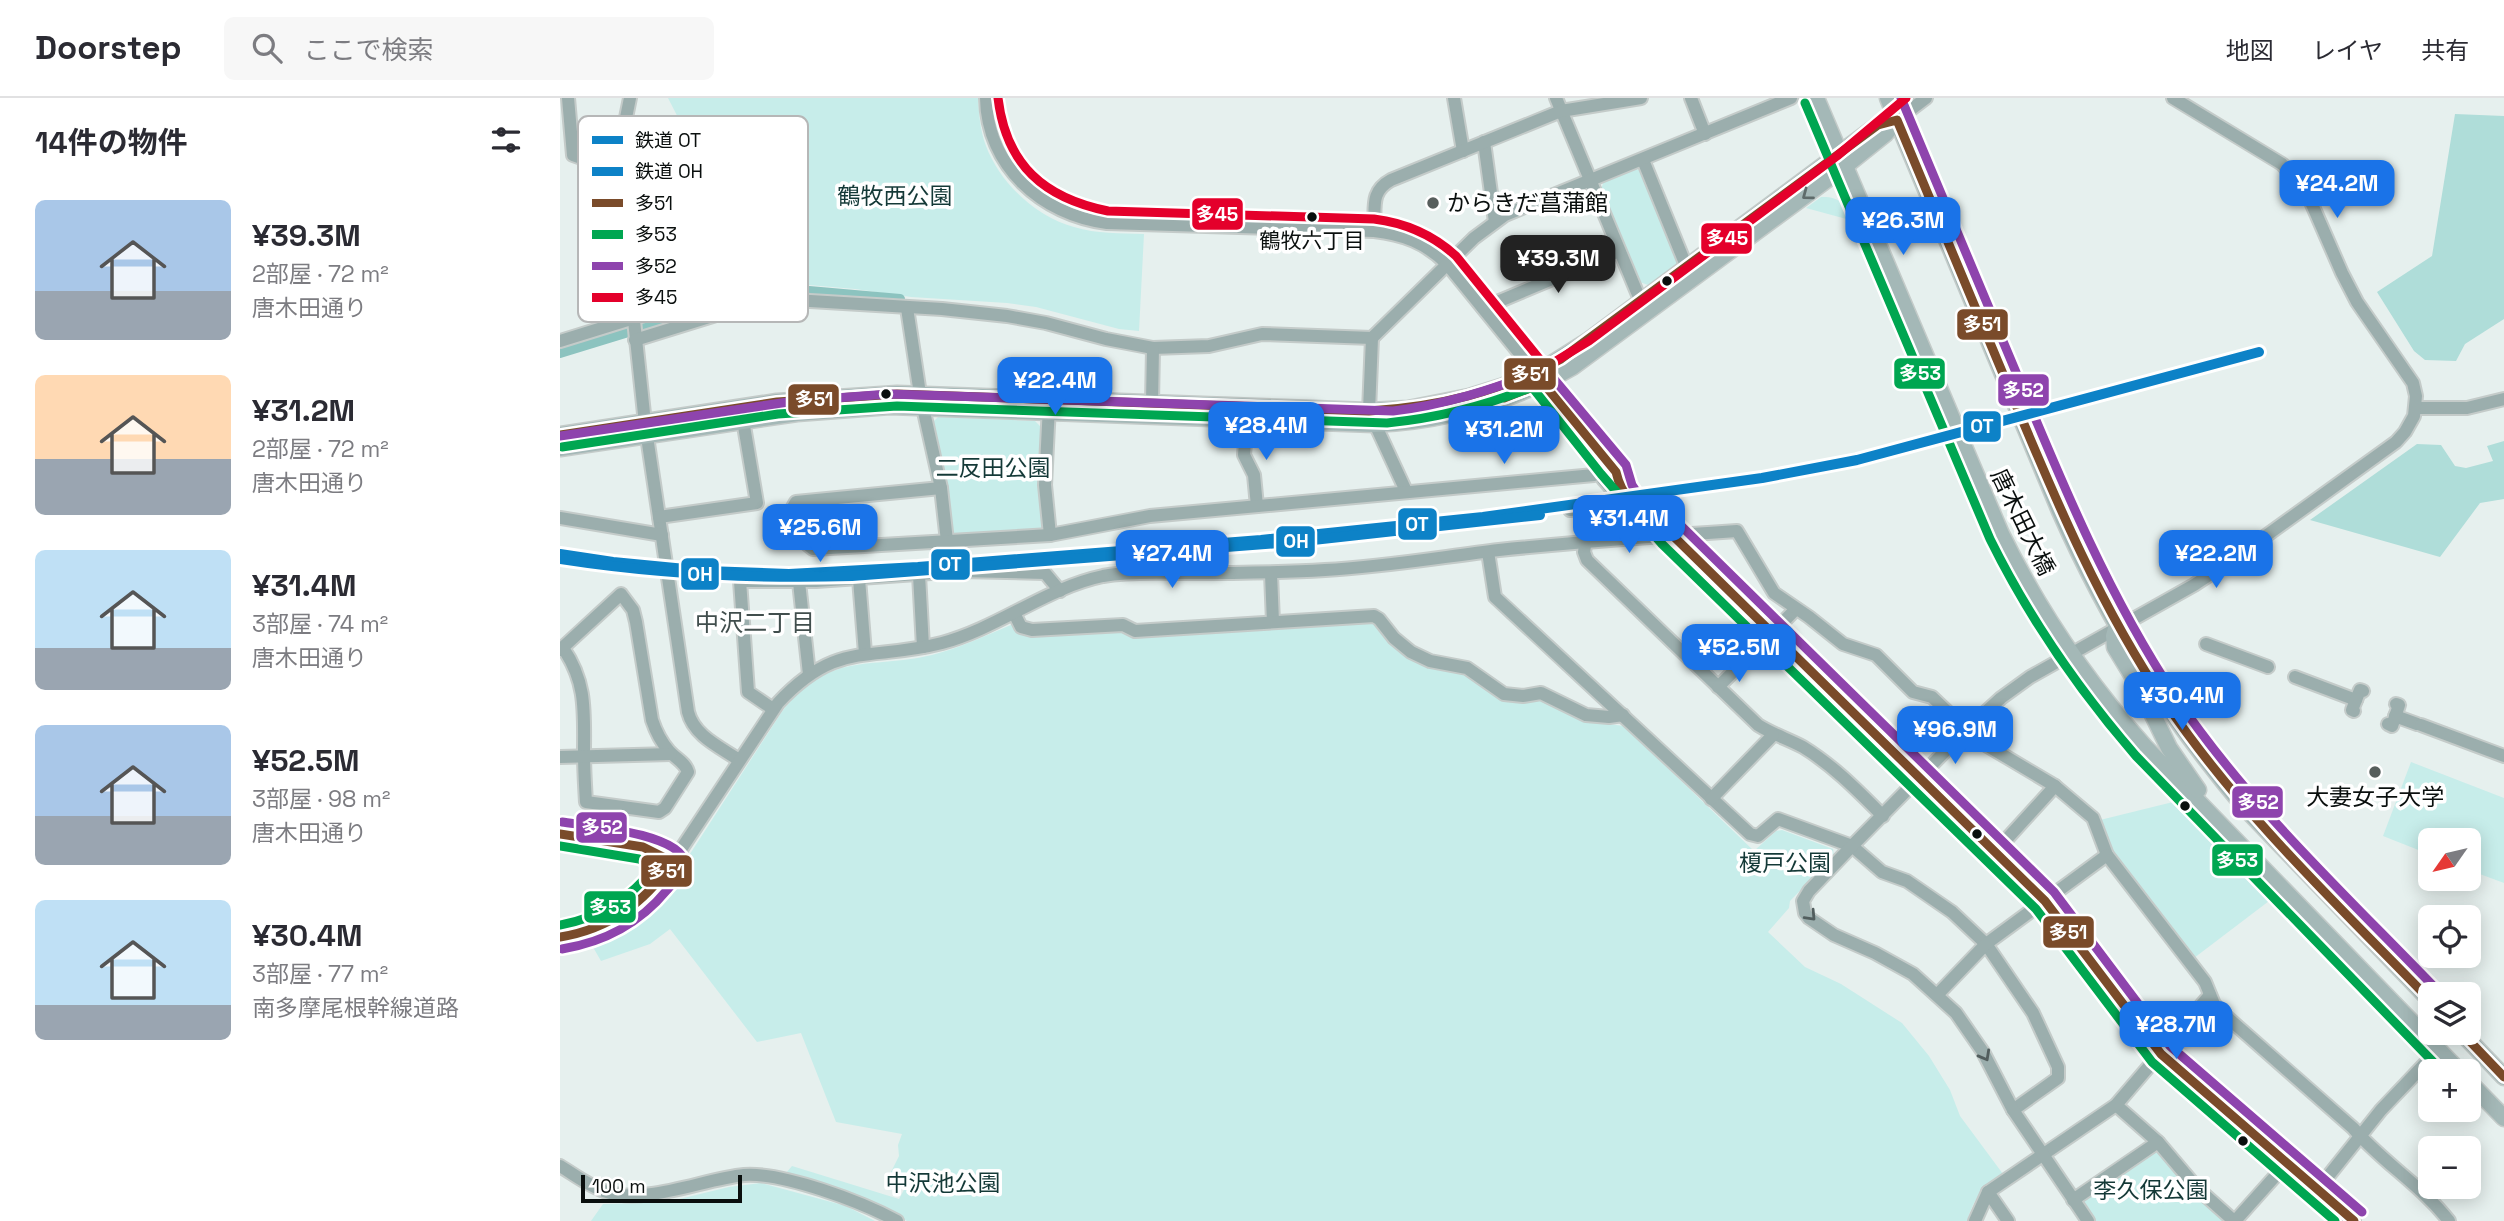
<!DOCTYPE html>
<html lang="ja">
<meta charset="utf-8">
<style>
body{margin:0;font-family:"Space Grotesk","Noto Sans JP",sans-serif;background:#f7f7f7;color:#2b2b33;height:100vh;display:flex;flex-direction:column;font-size:26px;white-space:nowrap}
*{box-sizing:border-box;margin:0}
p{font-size:23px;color:#7c7c81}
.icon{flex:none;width:38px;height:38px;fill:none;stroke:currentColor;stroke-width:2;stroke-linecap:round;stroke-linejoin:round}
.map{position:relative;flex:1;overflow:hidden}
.drawer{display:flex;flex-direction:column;background:#fff;width:560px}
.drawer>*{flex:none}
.needle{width:46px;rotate:236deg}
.buttons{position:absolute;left:1858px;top:730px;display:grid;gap:14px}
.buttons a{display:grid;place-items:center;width:63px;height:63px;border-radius:10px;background:#fff;box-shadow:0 4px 18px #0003;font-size:35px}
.scale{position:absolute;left:21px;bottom:18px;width:161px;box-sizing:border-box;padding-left:7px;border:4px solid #0a0f0e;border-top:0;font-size:19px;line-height:24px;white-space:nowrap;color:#0a0f0e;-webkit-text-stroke:5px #fff;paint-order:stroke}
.price{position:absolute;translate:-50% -60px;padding:0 16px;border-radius:14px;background:#1a73e8;color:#fff;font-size:23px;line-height:46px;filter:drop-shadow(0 2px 4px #0008)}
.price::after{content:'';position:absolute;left:50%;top:42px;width:21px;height:16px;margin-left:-10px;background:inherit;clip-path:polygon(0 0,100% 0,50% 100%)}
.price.on{background:#222;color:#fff}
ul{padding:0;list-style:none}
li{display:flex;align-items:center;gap:21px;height:175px;padding:0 35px}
li span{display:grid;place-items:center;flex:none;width:196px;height:140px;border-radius:10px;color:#555}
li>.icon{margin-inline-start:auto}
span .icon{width:84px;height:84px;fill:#fffc;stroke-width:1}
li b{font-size:30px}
h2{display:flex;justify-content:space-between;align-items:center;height:84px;padding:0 35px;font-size:30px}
header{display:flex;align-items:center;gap:42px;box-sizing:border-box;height:98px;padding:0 35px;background:#fff;border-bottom:2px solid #e1e1e2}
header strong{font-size:33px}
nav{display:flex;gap:38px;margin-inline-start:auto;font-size:24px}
.search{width:490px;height:63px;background:#f7f7f7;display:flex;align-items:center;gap:18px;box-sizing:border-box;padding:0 24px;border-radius:10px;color:#7c7c81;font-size:26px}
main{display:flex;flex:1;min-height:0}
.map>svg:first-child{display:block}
.green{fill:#c7edea}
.forest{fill:#afddd9}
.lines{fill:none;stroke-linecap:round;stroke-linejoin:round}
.canal{stroke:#8cc3bf;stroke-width:10}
.minor-casing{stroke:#c4cbc9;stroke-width:16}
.major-casing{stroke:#c4cbc9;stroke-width:19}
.minor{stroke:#9baead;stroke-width:12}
.major{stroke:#a4b8b7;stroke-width:16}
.minor-bridge-casing{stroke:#c4cbc9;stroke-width:16;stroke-linecap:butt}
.minor-bridge{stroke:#9baead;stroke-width:12}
.bus-1-casing{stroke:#fff;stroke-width:14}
.bus-2-casing{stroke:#fff;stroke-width:14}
.bus-3-casing{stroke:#fff;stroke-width:14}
.bus-4-casing{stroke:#fff;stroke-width:14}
.bus-1{stroke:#7a4b2a;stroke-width:9}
.bus-2{stroke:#00a651;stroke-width:9}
.bus-3{stroke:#8e44ad;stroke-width:9}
.bus-4{stroke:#e4002b;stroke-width:9}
.rail-1-casing{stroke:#fff;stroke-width:16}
.rail-2-casing{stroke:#fff;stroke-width:16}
.rail-1{stroke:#0d82c7;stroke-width:10}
.rail-2{stroke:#0d82c7;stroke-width:10}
.oneway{stroke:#5f6c6b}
.oneway2{stroke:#525e5e}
.poi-dot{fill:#575e5c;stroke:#fff;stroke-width:2.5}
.bus-dot{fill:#0a0f0e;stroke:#fff;stroke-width:2.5}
.labels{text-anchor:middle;stroke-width:7;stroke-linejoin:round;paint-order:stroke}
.bus-label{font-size:21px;fill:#0a0f0e;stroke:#fff}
.park-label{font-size:23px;fill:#143937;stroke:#fff}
.poi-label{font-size:23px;fill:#0a0f0e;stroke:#fff;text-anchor:start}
.street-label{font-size:23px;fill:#0a0f0e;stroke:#fff}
.neighbourhood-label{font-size:24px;fill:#414e4d;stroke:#fff}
.key{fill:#fff;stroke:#b6b7b7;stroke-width:2}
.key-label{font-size:19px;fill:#0a0f0e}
.line-badge{stroke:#fff;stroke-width:2.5}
.badge-label{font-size:19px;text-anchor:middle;font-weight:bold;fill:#fff}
</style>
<header>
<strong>Doorstep</strong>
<div class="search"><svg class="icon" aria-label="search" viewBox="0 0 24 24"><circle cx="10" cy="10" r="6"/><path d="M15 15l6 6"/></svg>ここで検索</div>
<nav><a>地図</a><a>レイヤ</a><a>共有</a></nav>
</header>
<main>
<section class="drawer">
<h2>14件の物件<svg class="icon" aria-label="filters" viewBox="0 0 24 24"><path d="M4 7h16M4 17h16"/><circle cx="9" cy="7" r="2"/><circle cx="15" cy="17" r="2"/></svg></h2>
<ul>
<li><span style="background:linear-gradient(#a9c7e8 65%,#9aa5b1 0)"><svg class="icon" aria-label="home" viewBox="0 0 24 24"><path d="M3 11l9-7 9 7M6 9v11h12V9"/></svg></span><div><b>¥39.3M</b><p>2部屋 · 72 m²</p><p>唐木田通り</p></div></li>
<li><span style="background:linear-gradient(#ffd9b3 60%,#9aa5b1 0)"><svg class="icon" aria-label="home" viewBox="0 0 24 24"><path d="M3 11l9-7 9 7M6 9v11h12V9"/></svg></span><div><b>¥31.2M</b><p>2部屋 · 72 m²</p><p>唐木田通り</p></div></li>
<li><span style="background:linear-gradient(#bfe0f5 70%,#9aa5b1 0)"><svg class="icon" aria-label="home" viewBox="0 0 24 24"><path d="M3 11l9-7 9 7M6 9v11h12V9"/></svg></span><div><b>¥31.4M</b><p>3部屋 · 74 m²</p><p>唐木田通り</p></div></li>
<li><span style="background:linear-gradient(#a9c7e8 65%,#9aa5b1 0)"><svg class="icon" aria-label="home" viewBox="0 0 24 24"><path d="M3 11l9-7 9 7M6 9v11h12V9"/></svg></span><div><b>¥52.5M</b><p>3部屋 · 98 m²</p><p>唐木田通り</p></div></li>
<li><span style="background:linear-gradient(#bfe0f5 75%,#9aa5b1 0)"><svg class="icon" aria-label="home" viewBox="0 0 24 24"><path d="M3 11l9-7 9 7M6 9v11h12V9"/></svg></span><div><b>¥30.4M</b><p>3部屋 · 77 m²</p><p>南多摩尾根幹線道路</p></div></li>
</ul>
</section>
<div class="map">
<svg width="1944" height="1123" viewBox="0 0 1944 1123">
<rect width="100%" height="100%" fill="#e6f0ee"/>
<g class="green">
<path d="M108,0h310c1,16 2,32 8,48 14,37 50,71 88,81 23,7 46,6 70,7l-5,97 -20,-2 -83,-22 -29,-4 -96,-6 -56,-8 -69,-6 -50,8 -12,-7 -16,-21 -5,-1 -16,-35v-92z"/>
<polygon points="1075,70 1082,74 1118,160 1117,167 1088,187 1080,184 1041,91 1044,83"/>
<path d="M1261,99c16,-1 28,7 29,23l-44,-12z"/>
<polygon points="378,319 475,323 483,331 485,426 479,433 397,438 391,432 372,325"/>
<path d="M813,524l21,24 15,11 51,15 61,30 20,-2 45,21 38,5 130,125 22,-20 6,-1 51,19 1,7 -44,45 -1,7 -21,24 37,35 36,17 61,39 27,33 21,34 10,26 43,58c-21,15 -28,22 -36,47h-1060c-37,-23 -79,-35 -121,-48l6,-7 107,33 6,-11 -14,-16 8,-16 -1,-11 4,-11 -66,-12 -35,-89 -44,9 -87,-113 -20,15 -49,17 -11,-19c32,-9 56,-30 78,-54l113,-175c49,-63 86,-43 151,-58 28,-7 55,-20 81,-31l6,8 11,3z"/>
<polygon points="1851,664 1944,700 1944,785 1909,772 1909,742 1871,742 1871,757 1823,738"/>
<polygon points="1613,704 1709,803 1634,860 1550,751 1540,722"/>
<polygon points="1593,1054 1600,1055 1662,1118 1662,1123 1535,1123 1521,1103"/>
<polygon points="201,1085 286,1108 315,1123 31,1123 43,1106 107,1104 169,1089"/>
</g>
<g class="forest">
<polygon points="1895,16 1944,18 1944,221 1905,246 1896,263 1865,262 1854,253 1817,194 1872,158"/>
<polygon points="1944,343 1944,401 1920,405 1880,459 1750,422 1857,346 1881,347 1895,368 1906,370 1933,363 1927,348"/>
</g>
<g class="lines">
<polyline class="canal" points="0,255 163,205 205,194 249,193 340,201"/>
<defs>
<g id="minor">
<path d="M70,0l-12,59v14l27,252 43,289c6,24 32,35 51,48"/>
<path d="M426,0c1,68 56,117 121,125l267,8c29,3 52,12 73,33l169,208"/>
<polyline points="894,0 903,53"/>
<polyline points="996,0 1081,204"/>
<polyline points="1131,0 1145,36"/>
<polyline points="1337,22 1366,0"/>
<polyline points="924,44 935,124"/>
<polyline points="1083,62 1127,170"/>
<path d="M814,133c2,-22 -5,-39 17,-51l170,-69 80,-13"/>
<polyline points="347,210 360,296 381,390 387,443"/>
<polyline points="923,210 1059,153"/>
<polyline points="812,240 809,313 846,393"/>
<polyline points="75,242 188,207 234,202 382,211 447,218 486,225 546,241 593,250 649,248 702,236 812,240 914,140 945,117 1231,0"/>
<polyline points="0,243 155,195 123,131 122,67 58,73 13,57 8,0"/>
<polyline points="592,305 593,250"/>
<polyline points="489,308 485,387 490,437"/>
<polyline points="1856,310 1907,310 1944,301"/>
<polyline points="687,321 684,357 694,377 697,408"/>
<polyline points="1043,381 1087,431"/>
<polyline points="381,390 236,404 232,411 243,443 253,451 490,437 590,418 1034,377 1051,368"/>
<polyline points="1010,412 1067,407"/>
<polyline points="99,419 197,405 183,322"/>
<polyline points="0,420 102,437"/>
<polyline points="1098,423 1485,803 1601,956 1794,1123"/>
<path d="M1057,441l-4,-15 -25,3 -4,25 3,8 171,165c14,9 30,14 45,22 31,19 55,44 80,69"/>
<polyline points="928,454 935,499 1190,736 1198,738 1218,721 1292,748 1322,774 1347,783 1392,814 1426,846 1473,915 1498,969 1498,980 1453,1012"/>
<polyline points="711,476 713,524"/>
<polyline points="359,477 363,549"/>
<polyline points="299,481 305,555"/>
<polyline points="239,484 249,576"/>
<polyline points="454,515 461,529 472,532 563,527 575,533 814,518 819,521 834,540 851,554 870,563 907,570 944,596 963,598 981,595 1026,617 1049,619 1063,617"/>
<polyline points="1646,546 1708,569"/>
<path d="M0,552l61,-56 12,16 3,12 16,98c4,12 9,22 17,31 7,8 16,11 19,21l-23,36 -6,4 -73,-10c-1,-16 -2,-33 -2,-49 0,-41 3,-70 -21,-105"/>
<polyline points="1735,579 1796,602"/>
<polyline points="1158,589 1236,511"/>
<polyline points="213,611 188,594 180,483 256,483 400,473 485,475 500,493"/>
<polyline points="1794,613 1792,612 1800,592 1803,593"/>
<polyline points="1835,618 1857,626"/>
<polyline points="1828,626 1832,628 1839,607 1836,606"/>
<polyline points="1861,627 1944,658"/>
<polyline points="0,659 111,656"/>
<polyline points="1151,701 1213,637"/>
<polyline points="0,736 83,749 113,764"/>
<polyline points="1435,754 1495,688"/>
<path d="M0,839c42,-4 73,-26 100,-56l118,-178c60,-64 91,-41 164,-60 56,-15 104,-55 161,-67 28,-5 57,-3 85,-3 46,0 91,0 137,-3 59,-3 116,-13 174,-20 79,-8 159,-14 238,-19l37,62 35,24 34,27 33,11 37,37 19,5 44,42 79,47 38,32 14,37 98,127 9,22 6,7 133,117c29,34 68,57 96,93"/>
<polyline points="1378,896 1426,846 1547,757"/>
<polyline points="1556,1007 1598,1044 1637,1090 1674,1123"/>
<path d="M0,1068c15,9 30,21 47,26 38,13 97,-13 137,-17 39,-3 118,27 153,46"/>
<polyline points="1758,1091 1821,1012 1878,952"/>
<polyline points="1428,1094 1448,1123"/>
<polyline points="1513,1102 1598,1044"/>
<polyline points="1415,1123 1428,1094 1556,1007 1650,897"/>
<polyline points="1528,1123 1453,1012 1423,954 1396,915 1353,876 1315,855 1274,837 1249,820 1245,815 1243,803 1249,793 1292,748 1406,632 1441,600 1470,579 1634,487 1678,458 1836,344 1845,334 1854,318 1856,298 1853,285 1797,204 1782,175 1751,104 1735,80 1722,66 1613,0"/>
<polyline points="1675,1123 1727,1065"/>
</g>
<g id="major">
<path d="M1256,0l185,436c38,78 86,148 144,213l314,324"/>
<path d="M1328,0l172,413c50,113 108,206 188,300l183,190"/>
<polyline points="0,337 217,304 337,296 809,313 848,311 909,299 944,288 990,267 1028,243 1318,27 1334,23"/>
<path d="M0,350l237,-35 93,-7 484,18c69,-3 137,-22 198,-57l273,-201 40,-32 12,-14"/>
<polyline points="1556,531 1554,538 1555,549 1580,590 1609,650 1638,692"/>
<polyline points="1901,934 1944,979"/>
<polyline points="1909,984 1944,1020"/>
</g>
</defs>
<use href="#minor" class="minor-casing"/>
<use href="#major" class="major-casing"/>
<use href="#minor" class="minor"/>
<use href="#major" class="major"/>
<defs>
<g id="minor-bridge">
<path d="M1056,374c5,29 17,35 42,49"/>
<polyline points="1056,374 1092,416"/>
</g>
</defs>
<use href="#minor-bridge" class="minor-bridge-casing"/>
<use href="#minor-bridge" class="minor-bridge"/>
<defs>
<g id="bus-1">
<path d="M944,300l39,-15 73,89c6,26 20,36 42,49l387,380 116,153 193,167"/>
<path d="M0,337l217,-33 120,-8 472,17c69,-4 131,-19 192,-52l317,-234 19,-5c38,91 76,182 114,273 45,108 90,215 156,312 75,110 172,201 264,296"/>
<path d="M0,736l83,13 30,15c-29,41 -63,67 -113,75"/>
<polyline points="1901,934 1944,979"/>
</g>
<g id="bus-2">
<path d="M1245,5l185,436c39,79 88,150 146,217l306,315"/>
<path d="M2,349l216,-33 119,-8 490,17c50,-5 98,-17 145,-36l69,87 61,70 374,365 116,153 183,159"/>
<path d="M0,748l79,13 16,8c-25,32 -55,51 -95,58"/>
</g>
<g id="bus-3">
<path d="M1341,0c39,93 78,186 117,279 46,111 91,219 157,319 74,110 173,201 265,297"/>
<path d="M0,338l235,-35 94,-7 504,17c51,-6 98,-21 147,-40l8,1 78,93 6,20 6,9 29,18 387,380 116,154 192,166"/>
<path d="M2,724c26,4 118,11 123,41 -3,10 -11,19 -18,27 -28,34 -62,52 -105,59"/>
</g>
<path id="bus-4" d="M438,0c8,67 46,100 110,113l266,8c32,4 58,15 82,37l90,111 43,-26 248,-185 69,-58"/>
</defs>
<use href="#bus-1" class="bus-1-casing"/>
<use href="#bus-2" class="bus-2-casing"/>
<use href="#bus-3" class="bus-3-casing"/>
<use href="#bus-4" class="bus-4-casing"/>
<use href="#bus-1" class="bus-1"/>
<use href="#bus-2" class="bus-2"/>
<use href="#bus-3" class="bus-3"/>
<use href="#bus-4" class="bus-4"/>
<defs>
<polyline id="rail-1" points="0,456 53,464 146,473 229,476 358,469 701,442 923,419 1202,380 1297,362 1699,254"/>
<path id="rail-2" d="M0,461c97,15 194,20 292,17l452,-35 236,-26"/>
</defs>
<use href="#rail-1" class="rail-1-casing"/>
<use href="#rail-2" class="rail-2-casing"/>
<use href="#rail-1" class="rail-1"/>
<use href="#rail-2" class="rail-2"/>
</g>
<defs><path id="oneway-chevron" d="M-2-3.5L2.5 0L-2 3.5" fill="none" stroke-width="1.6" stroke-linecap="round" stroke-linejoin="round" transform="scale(1.75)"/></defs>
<use class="oneway" href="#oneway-chevron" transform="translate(1247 97) rotate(143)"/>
<g class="oneway2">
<use href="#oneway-chevron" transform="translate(1251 818) rotate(47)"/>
<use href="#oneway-chevron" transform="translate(1425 958) rotate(61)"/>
</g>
<g class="poi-dot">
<circle cx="873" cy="105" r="7"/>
<circle cx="1815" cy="674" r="7"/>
</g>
<g class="bus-dot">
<circle cx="752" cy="119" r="6"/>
<circle cx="1107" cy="183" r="6"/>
<circle cx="326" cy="296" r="6"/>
<circle cx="1625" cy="708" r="6"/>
<circle cx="1417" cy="736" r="6"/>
<circle cx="1683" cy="1043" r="6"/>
</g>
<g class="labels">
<g class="bus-label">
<text x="752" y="150">鶴牧六丁目</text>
</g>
<g class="park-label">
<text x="335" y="106">鶴牧西公園</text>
<text x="433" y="378">二反田公園</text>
<text x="1225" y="773">榎戸公園</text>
<text x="383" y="1093">中沢池公園</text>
<text x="1591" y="1100">李久保公園</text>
</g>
<g class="poi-label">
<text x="887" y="113">からきだ菖蒲館</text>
<text x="1815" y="707" text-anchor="middle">大妻女子大学</text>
</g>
<g class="street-label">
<text transform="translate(1463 424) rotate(64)" y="8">唐木田大橋</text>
</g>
<g class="neighbourhood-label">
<text x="195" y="533">中沢二丁目</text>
</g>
</g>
<rect x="18" y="18" width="230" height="206" rx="10" class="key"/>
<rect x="32" y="38" width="31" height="8" fill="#0d82c7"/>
<rect x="32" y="69" width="31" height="9" fill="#0d82c7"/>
<rect x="32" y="101" width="31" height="8" fill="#7a4b2a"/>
<rect x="32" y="132" width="31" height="9" fill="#00a651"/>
<rect x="32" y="164" width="31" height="8" fill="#8e44ad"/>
<rect x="32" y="195" width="31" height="9" fill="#e4002b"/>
<g class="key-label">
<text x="75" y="49">鉄道 OT</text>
<text x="75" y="80">鉄道 OH</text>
<text x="75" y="112">多51</text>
<text x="75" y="143">多53</text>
<text x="75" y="175">多52</text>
<text x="75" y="206">多45</text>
</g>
<g class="line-badge">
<rect x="631" y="99" width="53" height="34" rx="7" fill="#e4002b"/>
<rect x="1140" y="124" width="53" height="33" rx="7" fill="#e4002b"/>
<rect x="1396" y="210" width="53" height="33" rx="7" fill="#7a4b2a"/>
<rect x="1333" y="259" width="53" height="33" rx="7" fill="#00a651"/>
<rect x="943" y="259" width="54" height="34" rx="7" fill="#7a4b2a"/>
<rect x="1437" y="275" width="53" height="34" rx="7" fill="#8e44ad"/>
<rect x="227" y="285" width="53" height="33" rx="7" fill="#7a4b2a"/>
<rect x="1402" y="312" width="40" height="33" rx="7" fill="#0d82c7"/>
<rect x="837" y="409" width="41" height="34" rx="7" fill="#0d82c7"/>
<rect x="715" y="427" width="41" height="33" rx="7" fill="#0d82c7"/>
<rect x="370" y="450" width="41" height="33" rx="7" fill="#0d82c7"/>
<rect x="120" y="459" width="40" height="34" rx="7" fill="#0d82c7"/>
<rect x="1671" y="687" width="53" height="34" rx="7" fill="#8e44ad"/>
<rect x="15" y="713" width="53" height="33" rx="7" fill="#8e44ad"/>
<rect x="1651" y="745" width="53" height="34" rx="7" fill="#00a651"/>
<rect x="80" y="756" width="53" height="34" rx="7" fill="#7a4b2a"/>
<rect x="23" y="792" width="54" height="34" rx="7" fill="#00a651"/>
<rect x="1482" y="817" width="53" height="34" rx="7" fill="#7a4b2a"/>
</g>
<g class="badge-label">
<text x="657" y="123">多45</text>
<text x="1167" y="147">多45</text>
<text x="1422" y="233">多51</text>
<text x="1360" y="282">多53</text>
<text x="970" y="283">多51</text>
<text x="1463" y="299">多52</text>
<text x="254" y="308">多51</text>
<text x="1422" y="335">OT</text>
<text x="857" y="433">OT</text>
<text x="736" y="450">OH</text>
<text x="390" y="473">OT</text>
<text x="140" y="483">OH</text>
<text x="1698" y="711">多52</text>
<text x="42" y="736">多52</text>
<text x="1677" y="769">多53</text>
<text x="106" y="780">多51</text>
<text x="50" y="816">多53</text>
<text x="1508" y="841">多51</text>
</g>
</svg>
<div class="buttons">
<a><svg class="needle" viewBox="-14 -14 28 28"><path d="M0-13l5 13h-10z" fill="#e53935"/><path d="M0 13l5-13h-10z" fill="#7c7c81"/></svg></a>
<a><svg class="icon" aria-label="locate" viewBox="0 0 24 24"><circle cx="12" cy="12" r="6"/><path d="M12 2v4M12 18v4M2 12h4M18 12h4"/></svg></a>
<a><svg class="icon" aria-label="layers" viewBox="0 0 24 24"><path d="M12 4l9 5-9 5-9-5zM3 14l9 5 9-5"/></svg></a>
<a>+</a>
<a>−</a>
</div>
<div class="scale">100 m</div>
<b class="price" style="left:1777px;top:122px">¥24.2M</b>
<b class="price" style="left:1343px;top:159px">¥26.3M</b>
<b class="price on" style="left:998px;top:197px">¥39.3M</b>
<b class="price" style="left:495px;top:319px">¥22.4M</b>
<b class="price" style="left:706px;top:364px">¥28.4M</b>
<b class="price" style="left:944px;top:368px">¥31.2M</b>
<b class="price" style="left:1069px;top:457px">¥31.4M</b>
<b class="price" style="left:260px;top:466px">¥25.6M</b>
<b class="price" style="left:612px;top:492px">¥27.4M</b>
<b class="price" style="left:1656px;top:492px">¥22.2M</b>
<b class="price" style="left:1179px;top:586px">¥52.5M</b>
<b class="price" style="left:1622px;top:634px">¥30.4M</b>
<b class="price" style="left:1395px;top:668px">¥96.9M</b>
<b class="price" style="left:1616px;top:963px">¥28.7M</b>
</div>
</main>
